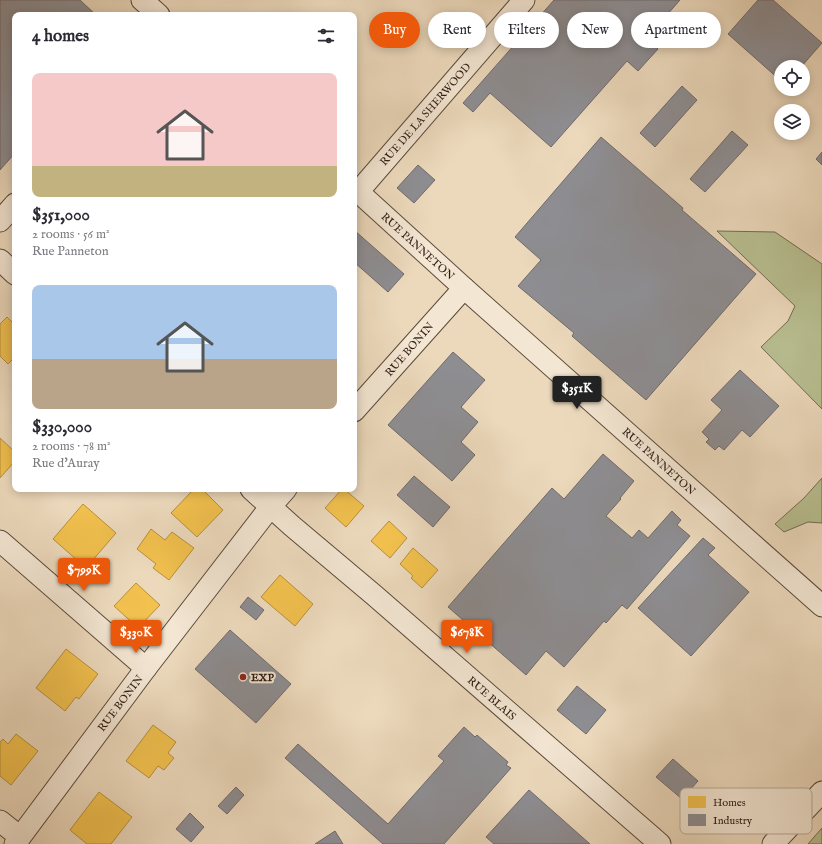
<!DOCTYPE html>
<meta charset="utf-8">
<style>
body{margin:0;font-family:"IM FELL English",serif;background:#f2f2f3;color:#2b2b33;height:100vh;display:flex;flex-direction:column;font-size:15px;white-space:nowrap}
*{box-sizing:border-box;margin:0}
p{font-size:13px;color:#7c7c81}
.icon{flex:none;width:22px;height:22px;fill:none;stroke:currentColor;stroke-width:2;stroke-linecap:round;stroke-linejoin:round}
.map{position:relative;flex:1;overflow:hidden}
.panel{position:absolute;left:12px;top:12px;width:345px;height:480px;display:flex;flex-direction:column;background:#fff;border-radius:8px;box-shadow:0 2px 10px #0003}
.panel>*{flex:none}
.hud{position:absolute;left:369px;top:12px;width:380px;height:36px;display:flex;gap:8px}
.tools{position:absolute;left:774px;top:60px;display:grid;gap:8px}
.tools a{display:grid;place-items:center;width:36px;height:36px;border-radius:50%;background:#fff;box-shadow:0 2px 10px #0003;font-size:20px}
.price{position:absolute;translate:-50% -34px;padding:0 9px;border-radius:4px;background:#ea580c;color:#fff;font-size:13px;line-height:26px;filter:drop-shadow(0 1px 2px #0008)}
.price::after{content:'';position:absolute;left:50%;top:24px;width:12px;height:9px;margin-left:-6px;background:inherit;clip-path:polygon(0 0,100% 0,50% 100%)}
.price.active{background:#222;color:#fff}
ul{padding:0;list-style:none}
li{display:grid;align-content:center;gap:8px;height:212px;padding:0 20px}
li span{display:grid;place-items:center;height:124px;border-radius:8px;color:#555}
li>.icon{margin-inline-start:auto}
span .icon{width:72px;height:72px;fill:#fffc;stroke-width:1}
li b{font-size:17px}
h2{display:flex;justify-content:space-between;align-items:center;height:48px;padding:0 20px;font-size:17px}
.tag{padding:0 14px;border-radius:18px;background:#fff;box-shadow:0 2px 10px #0003;font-size:14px;line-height:36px}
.tag.active{background:#ea580c;color:#fff}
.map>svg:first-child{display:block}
.green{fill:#b8bf91;stroke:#726c52}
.homes{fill:#f2c14e;stroke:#b78f3c}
.industry{fill:#8d8d92;stroke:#706a6c}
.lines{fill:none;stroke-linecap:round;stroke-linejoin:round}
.minor-casing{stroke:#5c4a3c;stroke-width:23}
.minor{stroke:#f3e6d3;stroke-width:21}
.poi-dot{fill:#8f2418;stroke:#f3e6d3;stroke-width:1.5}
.labels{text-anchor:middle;stroke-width:4;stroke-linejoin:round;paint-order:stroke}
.street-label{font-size:11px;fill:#2c1a12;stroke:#f3e6d3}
.poi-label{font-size:11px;font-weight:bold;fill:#2c1a12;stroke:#f3e6d3;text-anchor:start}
.key{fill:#f3e6d3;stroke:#b7a999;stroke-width:1}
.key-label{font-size:11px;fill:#2c1a12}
</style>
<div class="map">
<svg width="822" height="844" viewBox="0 0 822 844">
<rect width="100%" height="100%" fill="#ecd9bc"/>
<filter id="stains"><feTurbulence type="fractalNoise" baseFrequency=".005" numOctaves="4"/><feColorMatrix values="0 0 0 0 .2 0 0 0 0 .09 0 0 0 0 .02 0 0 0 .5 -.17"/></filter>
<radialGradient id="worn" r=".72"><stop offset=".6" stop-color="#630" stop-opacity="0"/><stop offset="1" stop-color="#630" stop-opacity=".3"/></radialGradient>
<g class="green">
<polygon points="717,231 775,232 822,264 822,409 761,347 788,321 795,306"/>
<polygon points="822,478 822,523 808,522 784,532 775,524 804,498"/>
<polygon points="822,828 822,844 808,844"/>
</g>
<g class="homes">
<polygon points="7,317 15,325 15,357 8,364 0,356 0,324"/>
<polygon points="0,438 15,452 15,461 0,478"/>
<polygon points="194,489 202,489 223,510 197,537 171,513"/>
<polygon points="342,489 344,489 364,506 346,527 325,508"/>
<polygon points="83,504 116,533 86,568 53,539"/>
<polygon points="389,521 407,538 390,558 371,541"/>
<polygon points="151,529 165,540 172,532 194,548 169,580 153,568 156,564 137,549"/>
<polygon points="413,548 438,570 422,588 411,578 413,576 400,564"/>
<polygon points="280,575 313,604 295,626 261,597"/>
<polygon points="136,583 160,605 138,628 114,606"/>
<polygon points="66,649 98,674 79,699 76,697 65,711 36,688"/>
<polygon points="153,725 176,742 168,753 174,758 164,770 158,766 149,778 126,761"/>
<polygon points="16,734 38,751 11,785 0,776 0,742 3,739 8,744"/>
<polygon points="99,792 132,817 111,844 87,844 70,830"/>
</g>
<g class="industry">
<polygon points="0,0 80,0 96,15 15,15 15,153 0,170"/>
<polygon points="554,0 680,0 646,39 658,49 638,71 627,61 551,147 490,93 473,112 463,103"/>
<polygon points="758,0 773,0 822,43 801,67 781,67 781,81 728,34"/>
<polygon points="682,86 697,100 655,147 640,133"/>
<polygon points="732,131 748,145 705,192 690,179"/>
<polygon points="601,137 683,208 682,210 756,274 646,400 572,336 574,333 518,286 541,260 515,237"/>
<polygon points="822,152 822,165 816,159"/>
<polygon points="418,165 435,180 414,203 397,188"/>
<polygon points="354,230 404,274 388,292 354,262"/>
<polygon points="453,352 485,380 461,407 478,422 461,442 475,455 452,481 388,425"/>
<polygon points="740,370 779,406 750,437 742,430 724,450 719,446 715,450 706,442 709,439 702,432 722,410 711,400"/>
<polygon points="603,454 634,481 620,498 621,499 606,516 632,538 639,530 648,538 672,511 681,520 677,525 690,536 627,609 622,605 606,623 604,621 564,667 546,651 526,675 448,607 552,488 564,499"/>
<polygon points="414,476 450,507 433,527 397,495"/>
<polygon points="703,538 715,548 708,555 749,592 691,656 638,608"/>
<polygon points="248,597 264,610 256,620 240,607"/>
<polygon points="230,630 291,684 256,723 195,669"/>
<polygon points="577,686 606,710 586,734 557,710"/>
<polygon points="464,727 475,737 477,735 508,762 506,765 511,768 444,844 383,844 285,758 298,744 388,824 444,761 438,756"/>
<polygon points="673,759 698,781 682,799 656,777"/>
<polygon points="236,787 244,795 227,814 218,806"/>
<polygon points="529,790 590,844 494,844 486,837"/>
<polygon points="190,813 204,827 191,842 176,829"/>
<polygon points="335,831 343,844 315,844"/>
</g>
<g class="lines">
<defs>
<g id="minor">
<polyline points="142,0 159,15"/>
<polyline points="354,188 464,288 822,606"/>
<polyline points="358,192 524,0"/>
<polyline points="0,221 15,204"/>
<polyline points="0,260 15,274"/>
<polyline points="354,411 464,288"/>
<polyline points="251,489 292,526 374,595 660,844"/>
<polyline points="0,541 146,668"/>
<polyline points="0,821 20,837"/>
<polyline points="15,844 146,668 271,506 286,489"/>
<polyline points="773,844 822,792"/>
</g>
</defs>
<use href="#minor" class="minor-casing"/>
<use href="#minor" class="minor"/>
</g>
<circle class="poi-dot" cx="243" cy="677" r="4"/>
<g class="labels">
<g class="street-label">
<text transform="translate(425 114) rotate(-49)" y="4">RUE DE LA SHERWOOD</text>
<text transform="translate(418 246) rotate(42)" y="4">RUE PANNETON</text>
<text transform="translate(409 349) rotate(-49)" y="4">RUE BONIN</text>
<text transform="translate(659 461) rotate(42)" y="4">RUE PANNETON</text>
<text transform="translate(492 698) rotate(41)" y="4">RUE BLAIS</text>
<text transform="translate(120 703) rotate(-53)" y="4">RUE BONIN</text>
</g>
<g class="poi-label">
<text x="251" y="681">EXP</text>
</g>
</g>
<rect x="680" y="788" width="132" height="46" rx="6" class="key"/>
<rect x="688" y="796" width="18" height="12" fill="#f2c14e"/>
<rect x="688" y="814" width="18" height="12" fill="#8d8d92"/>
<g class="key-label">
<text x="713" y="806">Homes</text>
<text x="713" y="824">Industry</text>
</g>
<rect width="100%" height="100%" filter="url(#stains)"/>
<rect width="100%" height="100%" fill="url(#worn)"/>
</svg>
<div class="tools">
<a><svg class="icon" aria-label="locate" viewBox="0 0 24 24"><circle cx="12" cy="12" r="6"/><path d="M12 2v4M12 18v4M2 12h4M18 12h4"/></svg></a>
<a><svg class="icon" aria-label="layers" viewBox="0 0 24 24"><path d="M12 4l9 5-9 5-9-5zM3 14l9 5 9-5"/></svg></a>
</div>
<b class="price active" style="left:577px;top:410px">$351K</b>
<b class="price" style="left:84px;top:592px">$799K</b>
<b class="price" style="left:136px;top:654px">$330K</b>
<b class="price" style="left:467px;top:654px">$678K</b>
<div class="hud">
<a class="tag active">Buy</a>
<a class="tag">Rent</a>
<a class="tag">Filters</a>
<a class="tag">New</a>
<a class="tag">Apartment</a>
</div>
<section class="panel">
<h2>4 homes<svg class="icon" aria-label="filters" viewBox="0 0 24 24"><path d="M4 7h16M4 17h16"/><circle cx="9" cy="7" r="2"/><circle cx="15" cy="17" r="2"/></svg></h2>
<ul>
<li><span style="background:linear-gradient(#f6c9c9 75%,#c2b280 0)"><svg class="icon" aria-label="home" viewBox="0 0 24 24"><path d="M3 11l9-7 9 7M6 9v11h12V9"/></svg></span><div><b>$351,000</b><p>2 rooms · 56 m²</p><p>Rue Panneton</p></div></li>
<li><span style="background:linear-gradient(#a9c7e8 60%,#b9a48a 0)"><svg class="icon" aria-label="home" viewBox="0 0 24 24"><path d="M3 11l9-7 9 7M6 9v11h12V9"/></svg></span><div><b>$330,000</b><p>2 rooms · 78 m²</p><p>Rue d'Auray</p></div></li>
</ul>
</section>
</div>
